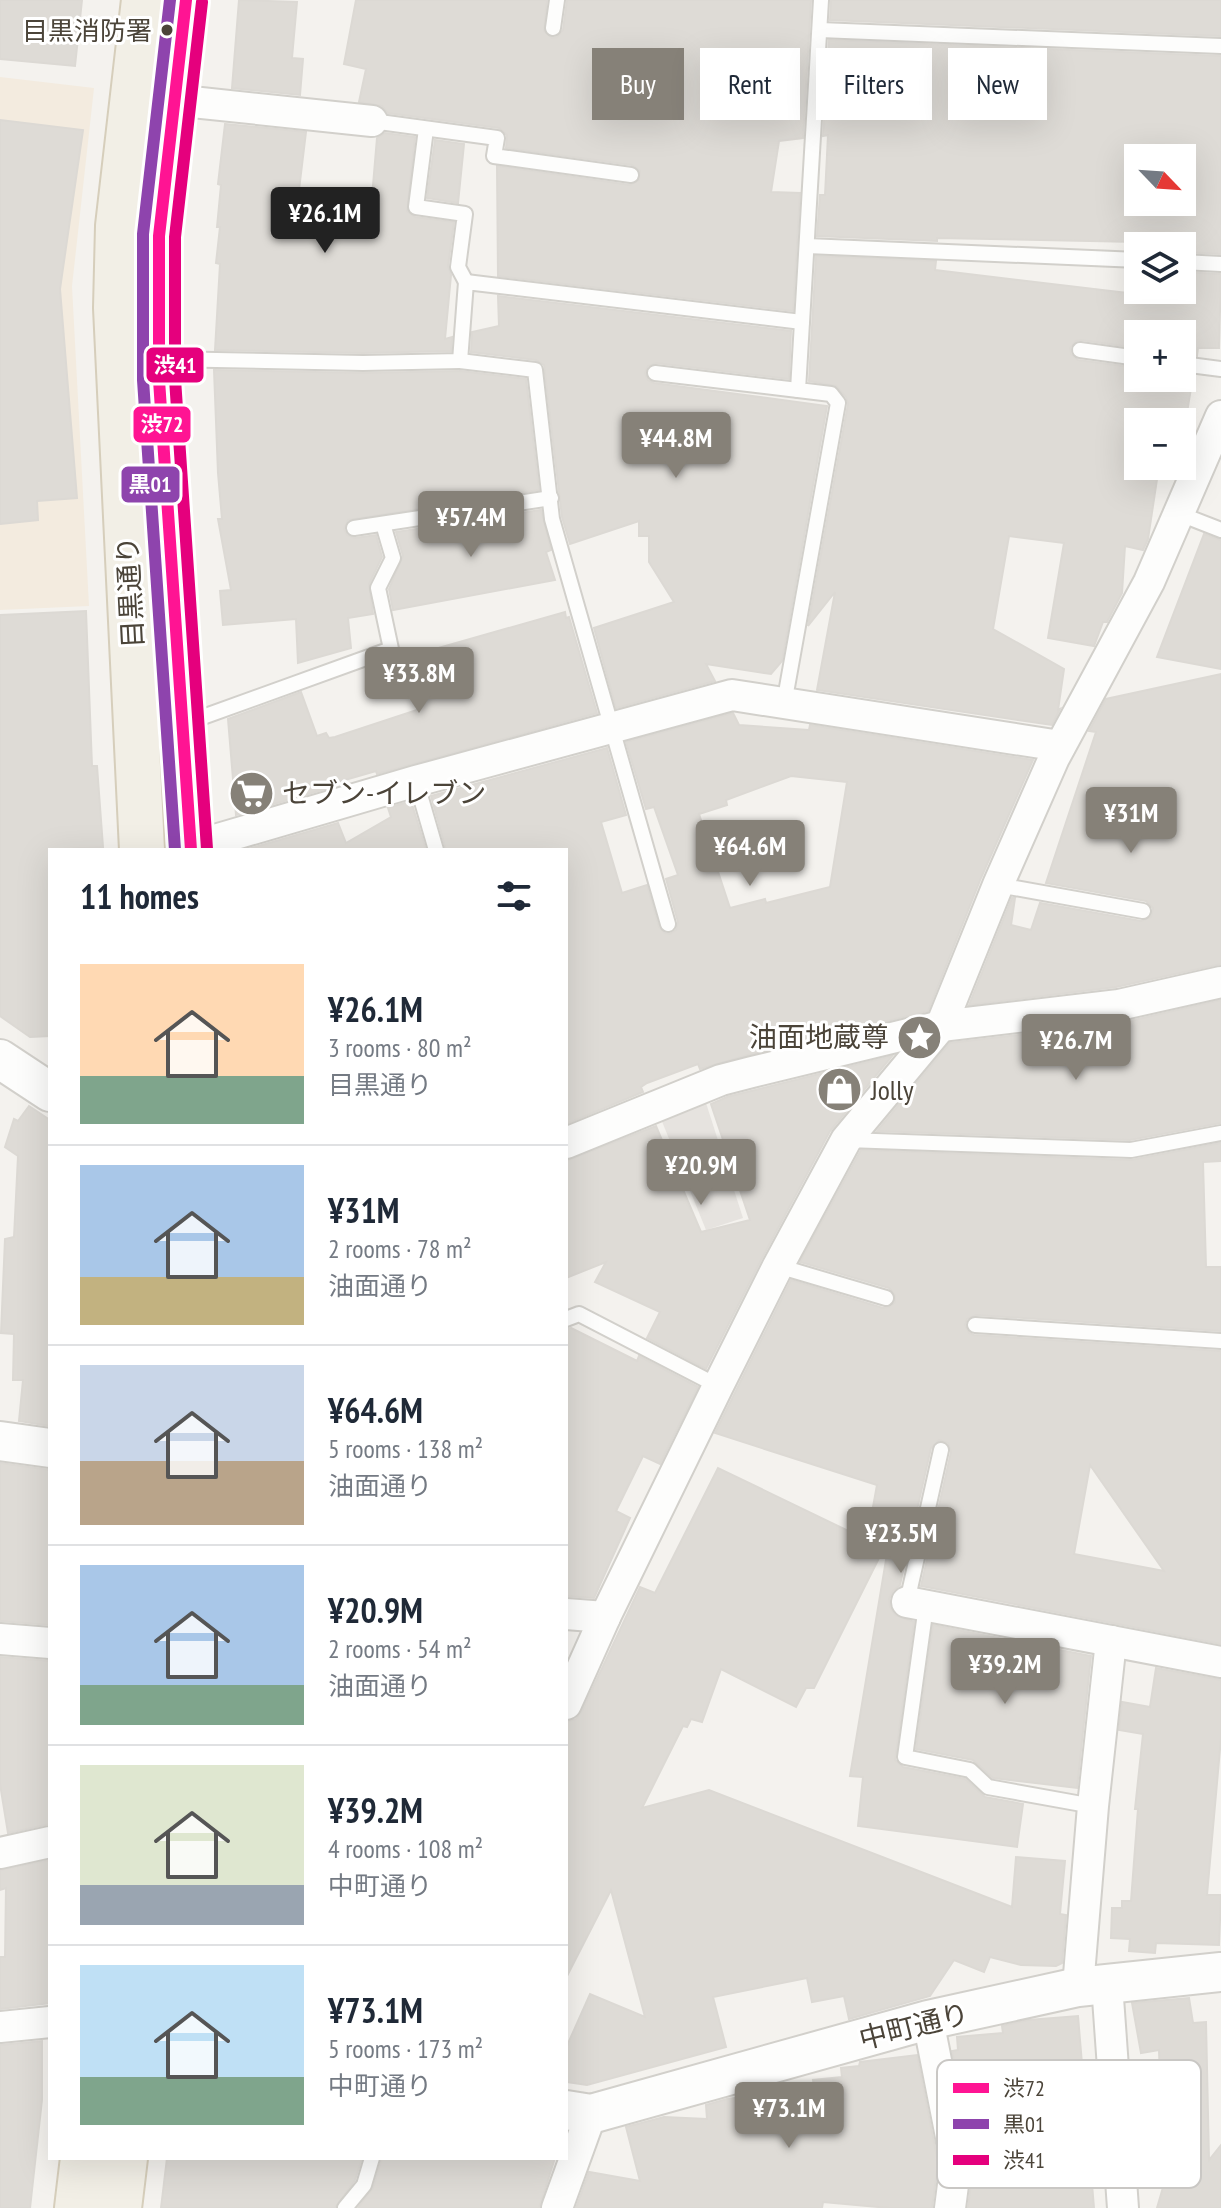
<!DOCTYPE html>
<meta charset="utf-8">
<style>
body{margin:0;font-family:"PT Sans Narrow","Noto Sans JP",sans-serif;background:#f6f6f7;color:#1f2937;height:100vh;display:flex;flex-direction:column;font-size:30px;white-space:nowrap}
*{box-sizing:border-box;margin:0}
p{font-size:26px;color:#747a83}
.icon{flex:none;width:44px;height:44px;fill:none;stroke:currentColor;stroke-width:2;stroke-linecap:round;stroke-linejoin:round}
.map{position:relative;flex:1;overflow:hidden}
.drawer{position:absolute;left:48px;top:848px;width:520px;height:1312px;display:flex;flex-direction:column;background:#fff;border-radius:0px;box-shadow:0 8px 32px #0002}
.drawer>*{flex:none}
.banner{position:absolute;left:592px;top:48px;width:508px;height:72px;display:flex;gap:16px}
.needle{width:52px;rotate:115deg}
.controls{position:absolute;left:1124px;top:144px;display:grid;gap:16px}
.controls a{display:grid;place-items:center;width:72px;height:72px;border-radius:0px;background:#fff;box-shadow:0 8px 32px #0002;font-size:40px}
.price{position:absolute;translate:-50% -68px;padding:0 18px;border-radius:8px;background:#868178;color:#fff;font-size:26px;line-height:52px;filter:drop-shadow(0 2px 4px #0008)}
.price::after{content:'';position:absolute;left:50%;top:48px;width:24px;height:18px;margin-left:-12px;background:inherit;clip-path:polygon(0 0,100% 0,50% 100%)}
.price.selected{background:#222;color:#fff}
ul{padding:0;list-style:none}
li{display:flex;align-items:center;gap:24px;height:200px;padding:0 32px}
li+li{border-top:2px solid #e0e1e3}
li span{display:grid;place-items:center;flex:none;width:224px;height:160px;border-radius:0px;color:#555}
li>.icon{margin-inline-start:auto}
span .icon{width:96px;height:96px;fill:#fffc;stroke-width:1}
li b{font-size:34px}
h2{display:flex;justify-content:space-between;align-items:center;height:96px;padding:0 32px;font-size:34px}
.pill{padding:0 28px;border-radius:0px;background:#fff;box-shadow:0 8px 32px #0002;font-size:28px;line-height:72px}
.pill.selected{background:#868178;color:#fff}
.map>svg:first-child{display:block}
.commercial{fill:#f3ebdf}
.parking{fill:#e6e3df}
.building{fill:#dedbd6;stroke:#dcd9d4;stroke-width:2;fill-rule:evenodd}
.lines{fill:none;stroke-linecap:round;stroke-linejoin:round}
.service-casing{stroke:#d2d0cb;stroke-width:18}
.minor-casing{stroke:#d2d0cb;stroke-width:34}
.tertiary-casing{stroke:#d2d0cb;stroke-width:42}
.primary-casing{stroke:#d6cebb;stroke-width:48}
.service{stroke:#fdfdfc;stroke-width:14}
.minor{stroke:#fdfdfc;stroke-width:30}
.tertiary{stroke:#fdfdfc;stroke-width:38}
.primary{stroke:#f2efe6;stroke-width:44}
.bus-1-casing{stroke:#fff;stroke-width:18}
.bus-2-casing{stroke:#fff;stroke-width:18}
.bus-3-casing{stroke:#fff;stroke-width:18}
.bus-1{stroke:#ff1493;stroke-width:12}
.bus-2{stroke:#8e44ad;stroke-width:12}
.bus-3{stroke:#e5007d;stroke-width:12}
.bus-dot{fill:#4b4439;stroke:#fff;stroke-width:3}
.labels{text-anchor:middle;stroke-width:6;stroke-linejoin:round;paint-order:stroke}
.bus-label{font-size:26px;fill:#4b4439;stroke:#fff;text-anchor:end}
.street-label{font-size:28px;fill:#4b4439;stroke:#fff}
.poi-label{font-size:28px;fill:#4b4439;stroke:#fff;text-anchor:start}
.key{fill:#fff;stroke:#c9c7c4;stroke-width:2}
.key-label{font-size:22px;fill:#4b4439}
.line-badge{stroke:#fff;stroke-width:3}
.badge-label{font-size:22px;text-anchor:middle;font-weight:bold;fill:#fff}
</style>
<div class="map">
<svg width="1221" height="2208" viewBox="0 0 1221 2208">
<rect width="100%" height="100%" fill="#f4f2ee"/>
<polygon class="commercial" points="0,77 94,88 72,286 89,606 0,610"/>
<polygon class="parking" points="706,1103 743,1218 706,1230 661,1119"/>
<g class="building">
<polygon points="0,0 82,0 75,66 0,59"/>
<polygon points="239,0 297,2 292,58 303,59 300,95 232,88"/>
<polygon points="356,0 547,0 544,31 552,38 557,37 563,30 567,0 811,0 803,138 779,141 771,192 800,193 793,311 498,276 497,166 630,185 639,180 640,171 632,165 506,148 507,135 499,128 388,113 382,106 359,102 366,69 344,64"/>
<polygon points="831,0 1221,0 1221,36 830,20"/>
<path d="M829,40l392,16v198l-39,-2v-6h-44v4v-8l-201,-4v3l-120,-5 3,-41h5l3,-60 -5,1zM1138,158h44v44h-44z"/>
<polygon points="0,120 83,130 60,289 77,498 37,501 38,520 0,524"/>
<polygon points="225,124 306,132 299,190 372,197 377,138 385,133 415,137 407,211 415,217 454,222 448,266 451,275 445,339 452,337 451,351 363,353 215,350 220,264 216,263 220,227 217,227 221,185 218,184"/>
<polygon points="435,140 464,144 458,203 427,198"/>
<polygon points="816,256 936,261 935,270 1136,294 1137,270 1138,290 1182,290 1182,272 1221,274 1219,348 1198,348 1197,356 1182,354 1182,334 1138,334 1138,348 1081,340 1076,341 1070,348 1071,354 1078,360 1138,368 1138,378 1193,376 1183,437 1182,422 1138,422 1138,466 1159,466 1148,539 1143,550 1125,546 1122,593 1107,622 1103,622 1094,646 1048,638 1064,543 1009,536 993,629 1064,669 1058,710 1060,709 1052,725 817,690 835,592 808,626 848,404 846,397 836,386 809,381"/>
<polygon points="498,296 791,331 789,379 656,363 648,366 645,373 648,380 654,383 827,406 782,661 771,674 706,664 715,681 616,708 594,628 674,602 649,562 649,536 639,536 639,521 570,544 562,517 544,365 536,360 471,352 472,332 499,326"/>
<polygon points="214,370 363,373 460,371 526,379 539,490 348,520 344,529 347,535 355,538 376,535 382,557 369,584 373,614 348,618 351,648 298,663 296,619 223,625 220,591 231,590 218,519 222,519 218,473"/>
<polygon points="541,510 551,550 546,552 555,580 393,610 389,589 403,556 396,532"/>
<polygon points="1204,534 1221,540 1221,669 1157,657"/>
<polygon points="86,611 92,766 97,766 103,847 50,850 50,1036 30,1037 0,1016 0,615"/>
<polygon points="565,612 566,618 569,617 597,713 377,774 376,771 324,786 325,789 236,815 228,719 301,692 317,736 326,733 329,738 335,737 420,709 416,694 426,692 414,655"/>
<polygon points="1221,674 1221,964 1116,987 969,1005 1012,898 1015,898 1011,925 1031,930 1040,903 1141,921 1151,917 1153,908 1146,901 1046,883 1096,732 1089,731 1106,699"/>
<path d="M733,713l6,12 70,5 1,-5 223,35 -52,118 -53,133 -180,44 -48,14 -2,-5 -51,19 -6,4 2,5 -77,32v-274h-120l-15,-54 176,-48 19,67 -25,7 21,71 25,-8 12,42 6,6 5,1 6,-4 2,-8 -12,-43 12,-4 -24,-68 -8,2 -20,-67zM791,776l56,6 -17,105 -64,16 -1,-4 -35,9 -31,-94 28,-9 -1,-5z"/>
<polygon points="411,801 426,850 245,850 338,823 346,843 391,817 388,808"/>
<polygon points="1221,1000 1221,1123 1130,1140 877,1131 950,1043 1121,1023"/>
<polygon points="892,1056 830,1131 762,1258 706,1369 647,1338 660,1312 595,1282 606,1262 566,1278 566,1161 656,1126 701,1232 750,1220 711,1104 727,1097"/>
<polygon points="29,1106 50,1120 50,1426 19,1421 23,1380 13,1380 14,1334 1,1333 5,1239 14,1237 18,1156 5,1147 14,1119 18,1121"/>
<path d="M1221,1143v18l-18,1 3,105h15v64l-245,-16 -9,4 -2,6 4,8 5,2 247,16v293l-300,-58 30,-134 -3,-9 -9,-3 -8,8 -31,137 -7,6 -4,8 1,8 5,8 19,7 -19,138 8,7 62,12 20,18 38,7 -6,43 -159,-21 5,-49 -13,-1 40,-240 -76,152h-8l-10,19 -75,-38 -19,53 -11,-3 -4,8 -4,-1 -41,82 67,-18 303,117 4,-50 49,4 -5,53 6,1 -4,48 -6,3 -35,-1 -31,-8 -6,15 -30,-12 -24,36 -81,23 -5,-23 -32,6 -5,-24 -94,19 13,50 -139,38 -21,-3v-34l24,-54 55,23 -34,-127 -45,88v-256l10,-3 6,-8 58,-124 15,6 63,-125 149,72 10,-55 -162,-52 76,-153 92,28 6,-1 6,-5v-7l-6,-7 -89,-26 61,-112 270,10zM1090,1465l74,106 -90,-17z"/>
<polygon points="571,1328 637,1361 639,1356 698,1387 660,1464 643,1456 616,1511 630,1518 594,1598 566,1596 566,1329"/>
<polygon points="0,1463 50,1470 50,1625 0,1621"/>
<polygon points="933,1625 1091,1656 1077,1788 993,1778 973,1760 916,1749"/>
<polygon points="0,1657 50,1661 50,1824 8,1833 0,1784"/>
<polygon points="1156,1668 1221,1680 1221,1738 1207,1895 1221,1895 1219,1945 1156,1943 1155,1953 1129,1951 1130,1939 1111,1938 1112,1908 1122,1908 1122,1901 1131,1901 1138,1809 1135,1809 1143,1734 1119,1730 1122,1702 1150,1707"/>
<polygon points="50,1860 50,2003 0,2009 0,1957 5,1957 6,1888 0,1890 0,1870"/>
<polygon points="1189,1998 1193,2023 1206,2022 1209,2160 1221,2145 1221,2208 1157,2208 1164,2184 1140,2185 1140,2112 1161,2112 1159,2050 1141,2053 1132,2003"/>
<polygon points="1078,2016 1094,2208 968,2208 974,2159 952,2051 958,2050 957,2037 1003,2033 1002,2026 1028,2020"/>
<polygon points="42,2041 42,2100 30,2208 0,2208 0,2045"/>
<polygon points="917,2055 938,2163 932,2208 889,2208 823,2202 822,2208 576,2208 589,2172 640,2181 626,2127 664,2117 707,2119 706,2105 727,2099 752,2096 752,2102 815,2094 813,2080 842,2077 841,2068 859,2066 860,2062"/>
<polygon points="167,2158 362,2158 355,2180 335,2208 161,2208"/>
<polygon points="382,2158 555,2158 539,2208 358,2208 373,2188"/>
</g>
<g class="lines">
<defs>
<g id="service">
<polyline points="553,28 557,0"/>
<polyline points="820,30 1221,46"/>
<polyline points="372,121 497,138 494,156 631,175"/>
<polyline points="426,129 416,207 465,214 458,267 466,282"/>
<polyline points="807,246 1138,260"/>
<polyline points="1182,262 1221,264"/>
<polyline points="1080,350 1138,358"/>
<polyline points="163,359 363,363 460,361 466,282 802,322"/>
<polyline points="460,361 535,370 552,519 668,924"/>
<polyline points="1182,364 1221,369"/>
<polyline points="655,373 798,390"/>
<polyline points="1180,514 1221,530"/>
<polyline points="354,528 551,498"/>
<polyline points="784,704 838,403 831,394 798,390 821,0"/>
<polyline points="186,723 391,649 378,588 393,558 383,524"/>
<polyline points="416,781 436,850"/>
<polyline points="998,885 1143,911"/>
<polyline points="847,1140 1131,1150 1221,1133"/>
<polyline points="778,1266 886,1298"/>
<polyline points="566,1319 579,1314 718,1386"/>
<polyline points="975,1325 1221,1341"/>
<polyline points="907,1602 941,1450"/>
<polyline points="926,1606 905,1757 970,1770 988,1787 1093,1806"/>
<polyline points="345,2208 364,2185 372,2158"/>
</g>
<g id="minor">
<polyline points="173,100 372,121"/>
<polyline points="191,847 416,781 732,695 1060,746"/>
<polyline points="566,1143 721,1080 752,1072 941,1026 1119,1005 1221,982"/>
<polyline points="907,1602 1221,1662"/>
<polyline points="566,1614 605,1617"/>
<polyline points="0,1639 50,1643"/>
<polyline points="566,1704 605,1617 718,1386 778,1266 846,1140 941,1026 998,885 1054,758 1149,582 1221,416"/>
<polyline points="0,1853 50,1842"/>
<polyline points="1107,1984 1123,2208"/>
<polyline points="1078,1987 1093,1806 1111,1641"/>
<polyline points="928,2020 956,2162 950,2208"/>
<polyline points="0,2027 50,2022"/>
<polyline points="557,2208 591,2114"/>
</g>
<g id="tertiary">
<polyline points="0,1059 50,1092"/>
<polyline points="0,1441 50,1448"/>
<polyline points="566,2110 591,2114 928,2020 1078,1987 1221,1972"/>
</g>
<g id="primary">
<polyline points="186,0 159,236 159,380 191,850"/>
<polyline points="142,850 116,308 118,226 144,0"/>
<polyline points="77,2208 83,2158"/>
<polyline points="119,2208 125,2158"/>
</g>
</defs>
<use href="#service" class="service-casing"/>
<use href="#minor" class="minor-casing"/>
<use href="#tertiary" class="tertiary-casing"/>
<use href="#primary" class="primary-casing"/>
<use href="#service" class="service"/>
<use href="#minor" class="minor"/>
<use href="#tertiary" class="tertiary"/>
<use href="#primary" class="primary"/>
<defs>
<polyline id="bus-1" points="186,0 159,236 159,380 191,850"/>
<polyline id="bus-2" points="170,0 143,234 143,380 175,850"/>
<polyline id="bus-3" points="202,2 175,237 175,379 207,849"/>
</defs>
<use href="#bus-1" class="bus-1-casing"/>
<use href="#bus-2" class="bus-2-casing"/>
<use href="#bus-3" class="bus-3-casing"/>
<use href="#bus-1" class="bus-1"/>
<use href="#bus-2" class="bus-2"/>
<use href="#bus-3" class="bus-3"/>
</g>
<defs>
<symbol id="supermarket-disc" viewBox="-11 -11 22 22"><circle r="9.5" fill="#868178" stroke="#fff"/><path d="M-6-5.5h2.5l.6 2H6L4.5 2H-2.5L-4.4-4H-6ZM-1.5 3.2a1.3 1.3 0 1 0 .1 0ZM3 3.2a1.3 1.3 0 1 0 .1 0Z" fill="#fff"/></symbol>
<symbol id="sight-disc" viewBox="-11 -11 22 22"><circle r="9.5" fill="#868178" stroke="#fff"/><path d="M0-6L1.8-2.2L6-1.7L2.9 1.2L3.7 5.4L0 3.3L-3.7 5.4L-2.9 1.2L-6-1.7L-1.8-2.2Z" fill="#fff"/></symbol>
<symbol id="shop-disc" viewBox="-11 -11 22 22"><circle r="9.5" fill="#868178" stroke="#fff"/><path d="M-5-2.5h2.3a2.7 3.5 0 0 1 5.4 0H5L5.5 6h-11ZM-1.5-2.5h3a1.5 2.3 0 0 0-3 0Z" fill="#fff"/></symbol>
</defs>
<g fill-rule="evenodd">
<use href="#supermarket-disc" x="226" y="768" width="51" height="51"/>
<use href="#sight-disc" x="894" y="1012" width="51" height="51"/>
<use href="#shop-disc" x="814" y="1064" width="51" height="51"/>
</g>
<circle class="bus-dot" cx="167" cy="30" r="7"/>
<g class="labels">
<g class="bus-label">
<text x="152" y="40">目黒消防署</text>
</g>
<g class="street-label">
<text transform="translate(130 592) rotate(-93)" y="10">目黒通り</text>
<text transform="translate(914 2026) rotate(-14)" y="10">中町通り</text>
</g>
<g class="poi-label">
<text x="282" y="803">セブン-イレブン</text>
<text x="889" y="1047" text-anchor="end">油面地蔵尊</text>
<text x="871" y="1100">Jolly</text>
</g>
</g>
<rect x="937" y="2060" width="264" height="128" rx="12" class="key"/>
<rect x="953" y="2083" width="36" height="10" fill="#ff1493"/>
<rect x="953" y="2119" width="36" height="10" fill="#8e44ad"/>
<rect x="953" y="2155" width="36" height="10" fill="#e5007d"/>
<g class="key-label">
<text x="1003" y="2096">渋72</text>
<text x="1003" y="2132">黒01</text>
<text x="1003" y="2168">渋41</text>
</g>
<g class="line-badge">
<rect x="145" y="346" width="60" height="38" rx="8" fill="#e5007d"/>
<rect x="132" y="405" width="60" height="39" rx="8" fill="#ff1493"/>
<rect x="120" y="465" width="61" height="39" rx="8" fill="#8e44ad"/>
</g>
<g class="badge-label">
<text x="175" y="373">渋41</text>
<text x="162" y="432">渋72</text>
<text x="150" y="492">黒01</text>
</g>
</svg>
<div class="controls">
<a><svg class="needle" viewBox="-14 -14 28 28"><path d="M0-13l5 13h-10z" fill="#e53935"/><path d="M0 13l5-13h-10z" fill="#747a83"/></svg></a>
<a><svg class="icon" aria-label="layers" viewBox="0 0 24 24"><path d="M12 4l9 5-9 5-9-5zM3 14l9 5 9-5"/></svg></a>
<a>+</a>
<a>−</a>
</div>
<b class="price selected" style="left:325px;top:255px">¥26.1M</b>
<b class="price" style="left:676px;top:480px">¥44.8M</b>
<b class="price" style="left:471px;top:559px">¥57.4M</b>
<b class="price" style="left:419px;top:715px">¥33.8M</b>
<b class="price" style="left:1131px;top:855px">¥31M</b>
<b class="price" style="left:750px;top:888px">¥64.6M</b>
<b class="price" style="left:1076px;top:1082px">¥26.7M</b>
<b class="price" style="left:701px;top:1207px">¥20.9M</b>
<b class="price" style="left:901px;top:1575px">¥23.5M</b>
<b class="price" style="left:1005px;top:1706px">¥39.2M</b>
<b class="price" style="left:789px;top:2150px">¥73.1M</b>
<div class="banner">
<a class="pill selected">Buy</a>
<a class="pill">Rent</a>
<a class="pill">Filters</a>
<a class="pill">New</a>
</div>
<section class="drawer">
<h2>11 homes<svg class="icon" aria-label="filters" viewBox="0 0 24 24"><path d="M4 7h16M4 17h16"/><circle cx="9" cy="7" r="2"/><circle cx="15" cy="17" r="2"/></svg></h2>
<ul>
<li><span style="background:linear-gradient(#ffd9b3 70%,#7fa58c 0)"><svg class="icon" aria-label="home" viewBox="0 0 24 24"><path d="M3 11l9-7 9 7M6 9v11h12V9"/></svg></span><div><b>¥26.1M</b><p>3 rooms · 80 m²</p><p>目黒通り</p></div></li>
<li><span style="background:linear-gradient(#a9c7e8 70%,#c2b280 0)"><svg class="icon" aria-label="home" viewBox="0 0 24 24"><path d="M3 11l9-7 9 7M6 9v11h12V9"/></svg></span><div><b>¥31M</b><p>2 rooms · 78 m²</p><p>油面通り</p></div></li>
<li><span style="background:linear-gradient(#c9d6e8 60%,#b9a48a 0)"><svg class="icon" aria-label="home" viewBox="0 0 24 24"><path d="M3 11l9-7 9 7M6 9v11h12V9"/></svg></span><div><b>¥64.6M</b><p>5 rooms · 138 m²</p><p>油面通り</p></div></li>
<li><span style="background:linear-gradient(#a9c7e8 75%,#7fa58c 0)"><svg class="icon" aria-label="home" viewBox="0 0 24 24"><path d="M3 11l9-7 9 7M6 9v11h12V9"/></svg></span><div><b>¥20.9M</b><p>2 rooms · 54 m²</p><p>油面通り</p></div></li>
<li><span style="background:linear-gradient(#dfe7d0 75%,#9aa5b1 0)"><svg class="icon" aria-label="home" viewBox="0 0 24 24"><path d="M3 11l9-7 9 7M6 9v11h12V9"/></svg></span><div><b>¥39.2M</b><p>4 rooms · 108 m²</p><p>中町通り</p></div></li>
<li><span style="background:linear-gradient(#bfe0f5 70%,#7fa58c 0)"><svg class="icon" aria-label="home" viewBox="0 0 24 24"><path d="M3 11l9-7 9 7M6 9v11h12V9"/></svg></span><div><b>¥73.1M</b><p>5 rooms · 173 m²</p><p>中町通り</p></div></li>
</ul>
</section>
</div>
